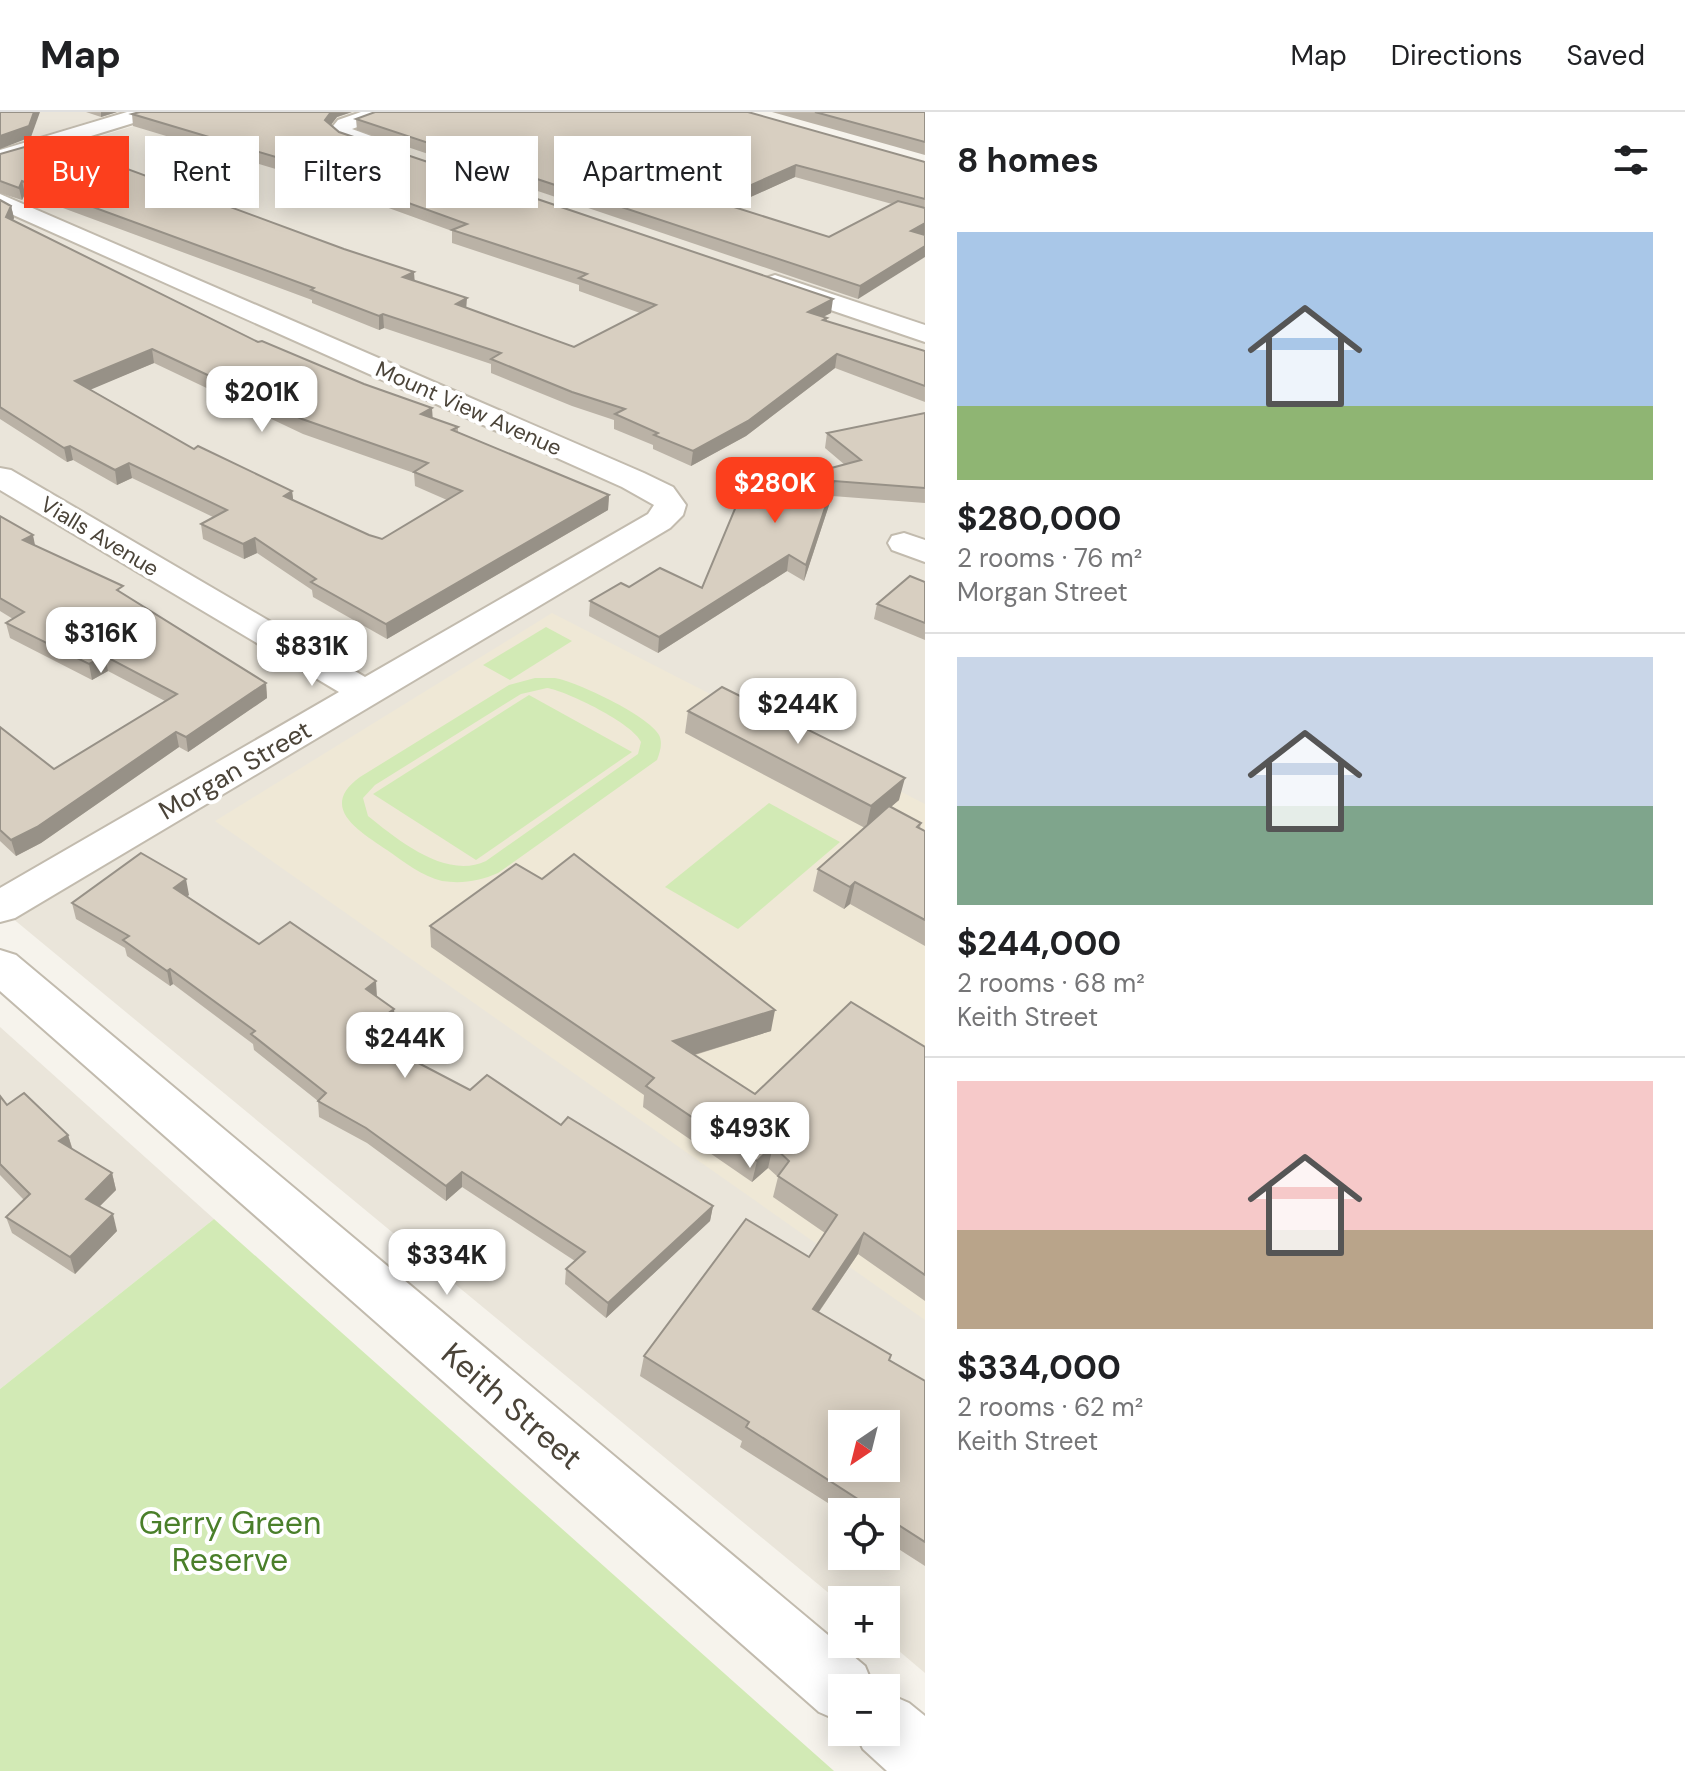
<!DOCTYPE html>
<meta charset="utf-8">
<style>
body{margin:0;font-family:"DM Sans",sans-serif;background:#f2f2f2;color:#202124;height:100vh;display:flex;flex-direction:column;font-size:30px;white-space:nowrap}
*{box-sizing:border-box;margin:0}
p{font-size:26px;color:#757577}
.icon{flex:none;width:44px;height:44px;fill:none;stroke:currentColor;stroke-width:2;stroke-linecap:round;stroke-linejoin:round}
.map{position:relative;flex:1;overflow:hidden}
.panel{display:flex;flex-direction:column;background:#fff;width:760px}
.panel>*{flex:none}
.guide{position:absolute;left:24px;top:24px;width:760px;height:72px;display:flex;gap:16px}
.needle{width:52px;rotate:215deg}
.controls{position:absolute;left:828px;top:1298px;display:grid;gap:16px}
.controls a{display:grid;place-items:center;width:72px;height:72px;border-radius:0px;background:#fff;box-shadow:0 4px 20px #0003;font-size:40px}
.price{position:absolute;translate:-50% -68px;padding:0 18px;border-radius:16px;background:#fff;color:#222;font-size:26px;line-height:52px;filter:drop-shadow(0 2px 4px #0008)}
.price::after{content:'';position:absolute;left:50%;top:48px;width:24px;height:18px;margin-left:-12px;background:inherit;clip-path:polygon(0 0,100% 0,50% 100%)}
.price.current{background:#fc3f1d;color:#fff}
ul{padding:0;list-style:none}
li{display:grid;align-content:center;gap:16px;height:424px;padding:0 32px}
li+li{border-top:2px solid #e0e0e0}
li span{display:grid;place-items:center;height:248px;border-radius:0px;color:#555}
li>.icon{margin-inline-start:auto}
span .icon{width:144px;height:144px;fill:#fffc;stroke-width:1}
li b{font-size:34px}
h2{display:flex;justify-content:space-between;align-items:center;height:96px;padding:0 32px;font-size:34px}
.tag{padding:0 28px;border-radius:0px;background:#fff;box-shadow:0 4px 20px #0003;font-size:28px;line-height:72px}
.tag.current{background:#fc3f1d;color:#fff}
header{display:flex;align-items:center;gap:48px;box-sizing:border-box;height:112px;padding:0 40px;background:#fff;border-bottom:2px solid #e0e0e0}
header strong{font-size:38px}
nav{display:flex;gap:44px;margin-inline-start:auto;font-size:28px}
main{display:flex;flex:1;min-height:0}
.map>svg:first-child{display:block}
.residential{fill:#eae5da;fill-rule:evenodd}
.education{fill:#efe8d6}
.green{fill:#d2eab5;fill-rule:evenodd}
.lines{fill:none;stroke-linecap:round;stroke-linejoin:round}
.minor-casing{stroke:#c2bbae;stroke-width:4}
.minor{fill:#fff;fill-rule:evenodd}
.wall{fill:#bab2a6;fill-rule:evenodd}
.shaded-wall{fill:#979187}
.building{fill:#d8cfc1;stroke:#979187;stroke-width:2;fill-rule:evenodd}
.labels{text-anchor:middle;stroke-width:8;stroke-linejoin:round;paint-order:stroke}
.far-street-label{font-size:22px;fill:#4b4439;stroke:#fff}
.street-label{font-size:26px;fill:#4b4439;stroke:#fff}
.near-street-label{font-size:32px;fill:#4b4439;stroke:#fff}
.near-park-label{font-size:32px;fill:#4a7f2a;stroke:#fff}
</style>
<header>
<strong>Map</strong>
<nav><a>Map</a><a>Directions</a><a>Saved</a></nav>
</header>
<main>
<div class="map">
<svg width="925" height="1659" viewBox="0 0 925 1659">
<rect width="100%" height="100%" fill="#f6f3ec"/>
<g class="residential">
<polygon points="0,0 120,0 0,36"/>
<path d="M179,0h527l219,62v1499l-39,-33v-40h-44v4l-842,-696v-741zM842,1312h44v44h-44zM842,1400h44v44h-44z"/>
<polygon points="0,915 214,1107 0,1277"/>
</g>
<polygon class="education" points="552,501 925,692 925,1208 215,709"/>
<g class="green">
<polygon points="546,515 572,529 510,568 483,553"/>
<path d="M555,566c22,4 93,37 104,57 4,8 1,17 -2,25l-159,113c-18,8 -36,11 -56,8 -20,-5 -38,-19 -55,-31 -26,-18 -70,-42 -27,-73l149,-92 26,-7zM547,576c20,3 87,36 94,54l-3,12 -152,107c-40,19 -88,-21 -118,-45l-5,-18 12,-13 146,-91z"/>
<polygon points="529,583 632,640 476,748 373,682"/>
<polygon points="769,691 840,730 738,817 665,775"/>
<polygon points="214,1107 834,1659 0,1659 0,1277"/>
</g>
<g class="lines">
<defs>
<g id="minor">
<polygon points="127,0 159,0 156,4 0,52 0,38"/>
<polygon points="361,0 391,0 388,4 352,17 404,36 407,41 404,46 388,46 332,23 329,19 338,8"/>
<polygon points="0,82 644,361 673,375 686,393 683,403 670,416 15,806 0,810 0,776 339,580 0,378 0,356 11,358 365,565 648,402 654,393 622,375 0,97"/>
<polygon points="775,163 925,213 925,230 766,176 762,171 766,166"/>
<polygon points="904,421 925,428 925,450 892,438 888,431 892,424"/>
<polygon points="0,838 16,843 865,1554 874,1576 842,1576 842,1610 819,1600 0,879"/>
<polygon points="886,1581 909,1591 925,1604 925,1659 887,1659 863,1637 855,1620 886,1620"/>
</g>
</defs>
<use href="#minor" class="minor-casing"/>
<use href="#minor" class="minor"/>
</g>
<g class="wall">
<polygon points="86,0 117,0 101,5"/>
<polygon points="140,0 352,0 337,5 331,13 339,20 831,201 823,205 827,206 827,209 925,239 925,290 835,256 746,324 691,354 653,337 653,333 614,317 614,308 572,294 491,261 491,252 384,216 379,218 312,191 312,188 25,82 22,88 0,81 0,42 415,169 466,196 574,235 640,201 579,179 579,173 452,131 452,119 339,78 339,76 133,14 132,2"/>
<polygon points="772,0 925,0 925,43"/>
<path d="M356,7l569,43v72l-67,65 -501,-169zM795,65l97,27 -63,33 -99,-31z"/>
<path d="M0,88l11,6 3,12 -1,2 245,122 175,76 25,9v5l151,63 -1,15 -221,129 -74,-42 -1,-7 -55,-37 -13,6 -41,-20 -2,-15 12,-7 -81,-39 -15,7 -44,-25 -6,2 -67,-43zM154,251l149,71 111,39 1,13 32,14 -65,39 -13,-4 -76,-35 -1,-9 -98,-42 -104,-60z"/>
<polygon points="925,301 925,391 832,384 804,469 787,459 658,541 589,504 590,489 629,475 702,476 845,353 825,336 827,321"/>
<polygon points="0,404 35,433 124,482 266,571 267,586 188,640 179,635 41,731 16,744 0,729 0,615 54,657 165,589 108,559 92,568 10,526 6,511 13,507 0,499"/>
<polygon points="925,470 925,528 874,507 877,492"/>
<polygon points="688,599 899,688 891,695 921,711 920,716 925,719 925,834 850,792 844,797 813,779 818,757 865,716 685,621"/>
<polygon points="189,783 187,784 259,832 376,869 376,884 394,897 395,912 374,928 470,978 561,1013 713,1094 710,1109 606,1206 565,1172 566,1157 575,1149 462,1075 446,1089 367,1031 319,1005 318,989 254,938 253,932 173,872 170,874 127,844 125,836 76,807 72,791"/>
<polygon points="430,814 771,919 695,943 755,982 925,935 925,1189 858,1142 819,1200 890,1248 925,1269 925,1454 886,1429 886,1400 842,1400 740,1335 742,1329 640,1264 644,1244 809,1145 825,1121 773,1085 778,1065 768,1056 752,1070 643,995 644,983 431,835"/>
<polygon points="0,984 7,993 68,1023 73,1038 112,1061 116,1078 99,1095 117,1119 75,1162 12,1121 6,1105 24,1088 0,1063"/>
</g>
<g class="shaded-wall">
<polygon points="34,0 40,0 31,25 0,37 0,24"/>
<polygon points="101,0 117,0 101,5"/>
<polygon points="331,0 352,0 337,5 326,19 325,8"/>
<polygon points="796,53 795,65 713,102 715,89"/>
<polygon points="22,69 25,82 22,88 19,76"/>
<polygon points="11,94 14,106 9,118 6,105"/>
<polygon points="925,111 925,122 908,132 911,119"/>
<polygon points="925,134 925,145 858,187 860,174"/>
<polygon points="414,160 415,173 403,165"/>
<polygon points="467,186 466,199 456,192"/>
<polygon points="833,187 831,201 806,213 808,200"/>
<polygon points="383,202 384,216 379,218 379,204"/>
<polygon points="152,237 154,251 78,283 75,269"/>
<polygon points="837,242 835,256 746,324 691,354 693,339"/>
<polygon points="432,296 433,310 421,302"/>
<polygon points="70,334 73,348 67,350 64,336"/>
<polygon points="129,351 132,366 117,373 115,358"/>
<polygon points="834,369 832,384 804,469 806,453"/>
<polygon points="292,379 294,394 284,384"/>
<polygon points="609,383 608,398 387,527 386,512"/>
<polygon points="33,423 36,438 23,428"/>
<polygon points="255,426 257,441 244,447 243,432"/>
<polygon points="789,443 787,459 658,541 659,525"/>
<polygon points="105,544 108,559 92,568 89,552"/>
<polygon points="266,571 267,586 188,640 186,625"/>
<polygon points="176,620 179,635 41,731 16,744 11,728"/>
<polygon points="905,666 899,688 866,716 871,694"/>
<polygon points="186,767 189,783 177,792 174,776"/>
<polygon points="855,770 850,792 844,797 850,775"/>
<polygon points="170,857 173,872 170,874 167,859"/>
<polygon points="376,869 377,885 366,877"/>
<polygon points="394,897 395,912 362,937 361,921"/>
<polygon points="775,898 771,919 670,950 673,929"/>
<polygon points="68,1023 73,1040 59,1029"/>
<polygon points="773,1034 768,1056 752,1070 757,1049"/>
<polygon points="462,1060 462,1075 446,1089 446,1074"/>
<polygon points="112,1061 116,1078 91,1103 86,1087"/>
<polygon points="713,1094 710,1109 606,1206 608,1191"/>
<polygon points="113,1102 117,1119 75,1162 70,1145"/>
<polygon points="864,1121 858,1142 807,1217 813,1197"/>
</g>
<g class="building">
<polygon points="0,0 34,0 29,14 0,24"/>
<polygon points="140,0 331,0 325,8 339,20 833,187 808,200 827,206 823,208 925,239 925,274 837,242 748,309 693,339 654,323 658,321 615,302 625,297 572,280 491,247 501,241 383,202 379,204 311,178 314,176 22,69 19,76 0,69 0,42 49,28 344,137 414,160 403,165 467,186 456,192 574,235 656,193 579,166 587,162 452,118 467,112 339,66 343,65 132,2"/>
<polygon points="375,0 748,0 925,50 925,87 796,53 715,89 829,125 898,89 925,96 925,111 911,119 925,123 925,134 860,174 356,7"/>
<polygon points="815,0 925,0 925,30"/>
<path d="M0,88l11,6 -5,11 252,125 4,-1 102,43 68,24 -11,6 37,13 -6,3 157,65 -223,129 -75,-42 5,-3 -61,-41 -12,6 -42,-20 26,-14 -98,-47 -14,7 -45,-24 -6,2 -64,-41zM152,237l150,70 126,44 -14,9 48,19 -80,48 -13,-4 -85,-39 8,-5 -94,-45 -4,3 -119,-68z"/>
<polygon points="925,301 925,376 834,369 806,453 789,443 659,525 590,489 621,471 629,475 660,456 702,476 742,380 861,348 827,321"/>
<polygon points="0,404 33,423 23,428 123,474 117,478 266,571 186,625 176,620 37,715 11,728 0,718 0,615 54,657 177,582 105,544 89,552 6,511 24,500 0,486"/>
<polygon points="910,464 925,470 925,511 877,492"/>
<polygon points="722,575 905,666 871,694 688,599"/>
<polygon points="889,694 921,711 917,715 925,719 925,808 855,770 850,775 818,757"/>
<polygon points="141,741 186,767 174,776 259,832 290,810 376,869 366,877 394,897 361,921 470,978 487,963 561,1013 568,1005 713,1094 608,1191 566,1157 585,1140 462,1060 446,1074 366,1016 318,989 326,981 251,922 255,919 170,857 167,859 123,828 129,824 72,791"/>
<path d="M574,742l201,156 -102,31 82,53 96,-92 74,45v228l-61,-42 -51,76 78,46 -2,5 36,21v161l-39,-25v-5h-8l-132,-85 3,-5 -105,-66 102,-137 63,38 28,-42 -59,-39 11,-15 -16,-15 -16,15 -111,-75 8,-8 -224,-152 86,-62 26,15zM842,1312h44v44h-44z"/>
<polygon points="24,981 68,1023 59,1029 112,1061 86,1087 113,1102 70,1145 6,1105 30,1082 0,1052 0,984 7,993"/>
</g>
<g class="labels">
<g class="far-street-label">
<text transform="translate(469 296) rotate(24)" y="8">Mount View Avenue</text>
<text transform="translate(100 424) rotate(31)" y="8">Vialls Avenue</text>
</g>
<g class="street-label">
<text transform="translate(235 658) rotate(-30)" y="9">Morgan Street</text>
</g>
<g class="near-street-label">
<text transform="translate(512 1294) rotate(41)" y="11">Keith Street</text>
</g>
<g class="near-park-label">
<text x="230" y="1422">Gerry Green<tspan x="230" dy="37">Reserve</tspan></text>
</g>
</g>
</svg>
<div class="controls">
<a><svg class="needle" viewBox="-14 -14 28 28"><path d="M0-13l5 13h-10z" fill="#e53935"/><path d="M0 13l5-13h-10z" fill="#757577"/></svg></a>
<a><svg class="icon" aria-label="locate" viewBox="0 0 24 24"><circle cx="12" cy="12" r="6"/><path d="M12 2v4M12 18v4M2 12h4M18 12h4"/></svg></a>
<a>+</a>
<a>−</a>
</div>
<b class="price" style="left:262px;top:322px">$201K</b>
<b class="price current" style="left:775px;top:413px">$280K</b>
<b class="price" style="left:101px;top:563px">$316K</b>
<b class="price" style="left:312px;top:576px">$831K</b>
<b class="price" style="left:798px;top:634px">$244K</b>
<b class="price" style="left:405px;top:968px">$244K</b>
<b class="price" style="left:750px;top:1058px">$493K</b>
<b class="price" style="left:447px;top:1185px">$334K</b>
<div class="guide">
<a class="tag current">Buy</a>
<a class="tag">Rent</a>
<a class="tag">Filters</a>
<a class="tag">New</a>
<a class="tag">Apartment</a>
</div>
</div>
<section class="panel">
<h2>8 homes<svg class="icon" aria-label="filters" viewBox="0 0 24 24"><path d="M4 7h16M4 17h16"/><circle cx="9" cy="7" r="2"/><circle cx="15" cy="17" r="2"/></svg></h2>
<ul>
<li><span style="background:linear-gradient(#a9c7e8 70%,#8fb573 0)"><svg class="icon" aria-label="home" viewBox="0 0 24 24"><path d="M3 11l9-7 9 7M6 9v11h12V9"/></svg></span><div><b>$280,000</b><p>2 rooms · 76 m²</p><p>Morgan Street</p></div></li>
<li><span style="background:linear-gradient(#c9d6e8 60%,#7fa58c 0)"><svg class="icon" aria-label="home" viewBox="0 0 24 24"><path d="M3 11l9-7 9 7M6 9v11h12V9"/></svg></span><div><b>$244,000</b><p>2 rooms · 68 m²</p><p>Keith Street</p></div></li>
<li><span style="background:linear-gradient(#f6c9c9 60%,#b9a48a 0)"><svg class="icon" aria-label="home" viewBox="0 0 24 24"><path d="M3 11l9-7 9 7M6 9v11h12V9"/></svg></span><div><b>$334,000</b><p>2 rooms · 62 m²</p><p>Keith Street</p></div></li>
</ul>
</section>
</main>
